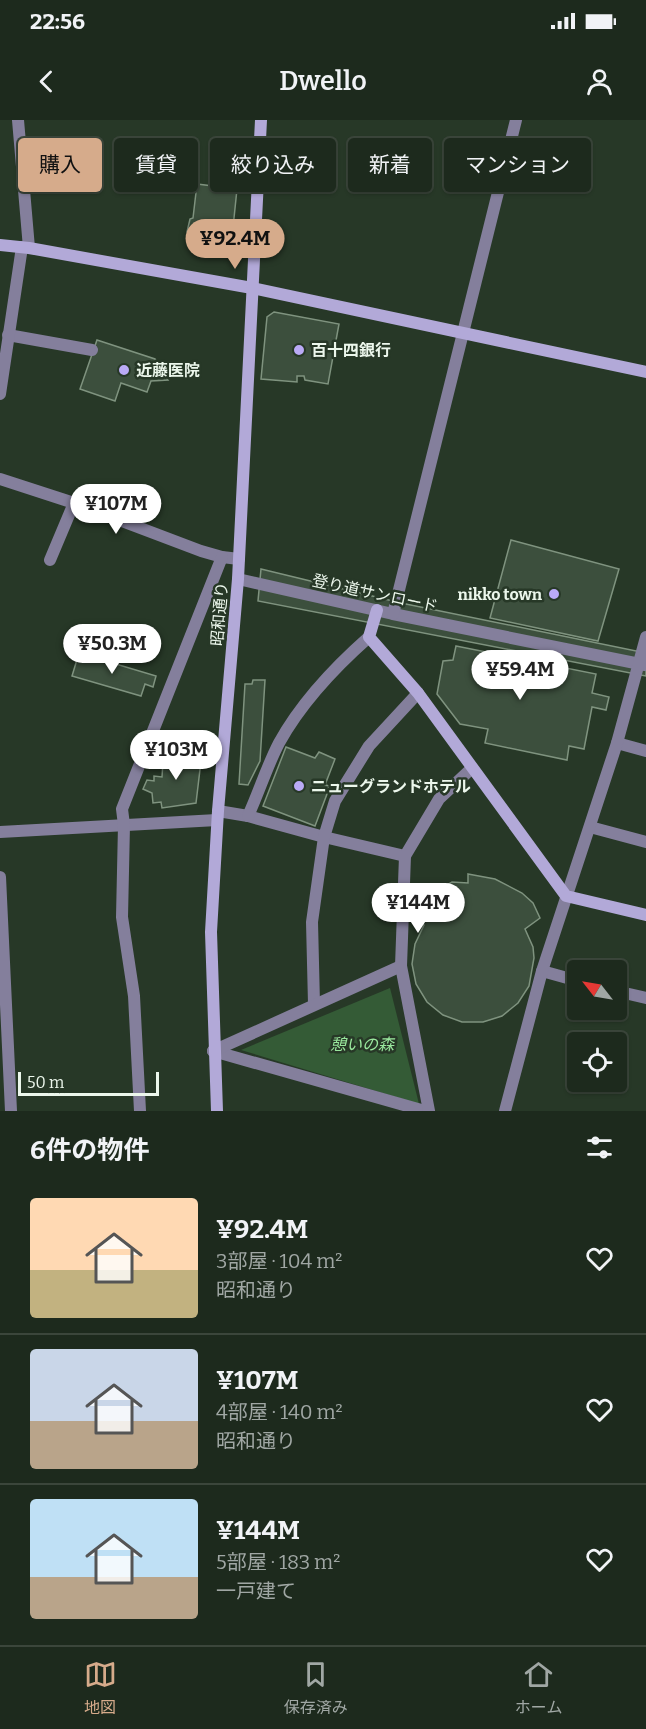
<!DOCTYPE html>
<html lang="ja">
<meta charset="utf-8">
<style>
body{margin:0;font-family:Bitter,"Noto Sans JP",serif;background:#253226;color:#f1f3f6;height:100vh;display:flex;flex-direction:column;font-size:22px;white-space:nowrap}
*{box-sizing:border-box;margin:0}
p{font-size:20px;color:#a0a7a4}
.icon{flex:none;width:33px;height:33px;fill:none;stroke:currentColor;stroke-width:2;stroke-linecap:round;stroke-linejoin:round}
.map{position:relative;height:991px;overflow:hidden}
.panel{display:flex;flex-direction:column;background:#1d2a1d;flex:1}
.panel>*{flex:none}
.banner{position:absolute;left:18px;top:18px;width:610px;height:54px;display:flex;gap:12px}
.needle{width:39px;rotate:301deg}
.controls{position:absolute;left:567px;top:840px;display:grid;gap:12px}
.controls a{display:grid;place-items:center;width:60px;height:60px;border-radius:6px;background:#1d2a1d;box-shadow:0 2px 4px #0004,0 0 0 2px #3b463b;font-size:30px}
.scale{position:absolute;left:18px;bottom:15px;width:141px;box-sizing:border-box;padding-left:6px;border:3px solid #ecf7ec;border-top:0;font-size:16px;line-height:21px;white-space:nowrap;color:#ecf7ec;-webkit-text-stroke:4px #273827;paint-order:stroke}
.price{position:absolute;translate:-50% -51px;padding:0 14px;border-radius:21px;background:#fff;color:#222;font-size:20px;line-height:39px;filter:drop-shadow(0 2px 3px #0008)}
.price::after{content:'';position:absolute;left:50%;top:36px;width:18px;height:14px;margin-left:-9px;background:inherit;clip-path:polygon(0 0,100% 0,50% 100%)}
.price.active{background:#d6ab8b;color:#111}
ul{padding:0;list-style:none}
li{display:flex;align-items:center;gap:18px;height:150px;padding:0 30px}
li+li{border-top:2px solid #3b463b}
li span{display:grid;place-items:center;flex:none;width:168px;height:120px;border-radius:6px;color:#555}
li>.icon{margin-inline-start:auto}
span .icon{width:72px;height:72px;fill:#fffc;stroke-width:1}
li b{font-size:26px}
h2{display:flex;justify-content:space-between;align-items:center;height:72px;padding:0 30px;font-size:26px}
.tag{padding:0 21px;border-radius:6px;background:#1d2a1d;box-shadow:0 2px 4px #0004,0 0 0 2px #3b463b;font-size:21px;line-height:54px}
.tag.active{background:#d6ab8b;color:#111}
.status{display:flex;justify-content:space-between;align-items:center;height:42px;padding:0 30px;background:#1d2a1d;direction:ltr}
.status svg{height:16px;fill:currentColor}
header{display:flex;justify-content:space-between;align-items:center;height:78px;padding:0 30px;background:#1d2a1d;font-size:27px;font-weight:600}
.menu{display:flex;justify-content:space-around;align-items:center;height:84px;border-top:2px solid #3b463b;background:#1d2a1d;font-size:16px;color:#a0a7a4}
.menu a{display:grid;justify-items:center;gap:3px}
.menu .active{color:#d6ab8b}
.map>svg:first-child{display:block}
.green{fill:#345b36}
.building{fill:#3c4f3d;stroke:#7f937f;stroke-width:1.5}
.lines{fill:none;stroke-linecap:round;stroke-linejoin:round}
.street{stroke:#847f9c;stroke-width:12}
.secondary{stroke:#b2a9d8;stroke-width:12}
.poi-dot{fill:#baaaf6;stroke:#273827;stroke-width:2}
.labels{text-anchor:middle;stroke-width:5;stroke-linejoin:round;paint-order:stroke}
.poi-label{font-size:16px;font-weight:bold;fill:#ecf7ec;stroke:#273827;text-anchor:start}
.street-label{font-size:16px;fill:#ecf7ec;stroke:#273827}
.park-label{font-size:16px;font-style:italic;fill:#99e79d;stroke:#273827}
</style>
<div class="status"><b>22:56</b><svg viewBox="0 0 49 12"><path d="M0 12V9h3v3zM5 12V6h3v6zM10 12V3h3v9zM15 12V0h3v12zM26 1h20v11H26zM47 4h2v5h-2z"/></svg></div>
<header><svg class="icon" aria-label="back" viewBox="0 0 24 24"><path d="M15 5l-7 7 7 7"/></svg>Dwello<svg class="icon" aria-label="person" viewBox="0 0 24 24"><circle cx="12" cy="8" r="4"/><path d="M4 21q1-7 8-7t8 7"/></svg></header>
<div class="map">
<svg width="646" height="991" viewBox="0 0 646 991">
<rect width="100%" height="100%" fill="#273827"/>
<polygon class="green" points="390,868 419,984 241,930"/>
<g class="building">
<polygon points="197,64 237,69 231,127 224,133 190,126 193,113 187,112 190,99 193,98"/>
<polygon points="274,192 339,204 328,264 305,260 304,256 297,256 297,262 261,259 267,197"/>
<polygon points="97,220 155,239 168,260 151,261 147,272 121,263 115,281 80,269"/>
<polygon points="511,420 619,449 598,521 490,498"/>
<polygon points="261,449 401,483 646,533 646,556 258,481"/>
<polygon points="456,526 596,554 592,573 609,577 606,590 592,587 584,629 569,626 567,640 485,623 488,609 460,604 437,574 443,541 453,540"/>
<polygon points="79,533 156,556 153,567 145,564 141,576 72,556"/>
<polygon points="253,560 265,560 260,641 248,665 239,664 245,564 252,564"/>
<polygon points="164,627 201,641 196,683 162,688 161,682 153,683 152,673 143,669 147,660 154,661 154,656 162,657"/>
<polygon points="286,627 315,638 319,632 335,639 325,665 330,666 315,706 263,686"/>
<polygon points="468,754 495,759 522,773 533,783 540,798 525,809 533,827 534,838 529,866 518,883 502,896 483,902 462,902 443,895 427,882 416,864 412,844 415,824 424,805 414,797 426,777 452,762 468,763"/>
</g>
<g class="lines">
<g class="street">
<polyline points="18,0 29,128"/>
<polyline points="8,215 92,230"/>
<polyline points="0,274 22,127"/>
<polyline points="0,359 74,383 201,431 222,437 239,439"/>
<polyline points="50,440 74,383"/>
<polyline points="238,459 393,494 645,545"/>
<polyline points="393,494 516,0"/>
<polyline points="617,623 646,631"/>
<polyline points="218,691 248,696 324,717 405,736"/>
<path d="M248,696c11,-24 19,-50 31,-73 22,-40 56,-76 90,-106"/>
<polyline points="590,707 646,722"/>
<polyline points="0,712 217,700"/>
<polyline points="0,757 11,991"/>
<polyline points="542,851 578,861"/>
<polyline points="616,871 646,878"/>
<polyline points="314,884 312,802 324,717 335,681 369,626 418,573"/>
<polyline points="213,931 425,991"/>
<polyline points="213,931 401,846"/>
<polyline points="140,991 134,876 122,797 124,705 122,689 222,437"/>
<polyline points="429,991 401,846 405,736 439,679 472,648"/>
<polyline points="505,991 542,851 617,623 646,517"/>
</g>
<g class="secondary">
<polyline points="0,125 29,128 252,168 646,252"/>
<polyline points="377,490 369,517 418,573 566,776 646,795"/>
<polyline points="217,991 211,812 218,691 238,459 261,0"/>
</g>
</g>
<g class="poi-dot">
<circle cx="299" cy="230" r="6"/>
<circle cx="124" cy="250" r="6"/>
<circle cx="554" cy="474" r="6"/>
<circle cx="299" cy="666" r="6"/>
</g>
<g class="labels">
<g class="poi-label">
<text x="311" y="236">百十四銀行</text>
<text x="136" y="256">近藤医院</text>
<text x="542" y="480" text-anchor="end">nikko town</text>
<text x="311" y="672">ニューグランドホテル</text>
</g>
<g class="street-label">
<text transform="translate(375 473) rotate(12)" y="6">登り道サンロード</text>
<text transform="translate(219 494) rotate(-85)" y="6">昭和通り</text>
</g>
<g class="park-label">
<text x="362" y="930">憩いの森</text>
</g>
</g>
</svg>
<div class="controls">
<a><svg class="needle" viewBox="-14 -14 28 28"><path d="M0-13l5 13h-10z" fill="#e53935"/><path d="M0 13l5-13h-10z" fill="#a0a7a4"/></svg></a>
<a><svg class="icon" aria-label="locate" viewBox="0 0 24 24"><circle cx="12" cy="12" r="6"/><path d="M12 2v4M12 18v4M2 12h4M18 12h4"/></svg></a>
</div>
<div class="scale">50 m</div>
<b class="price active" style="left:235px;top:150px">¥92.4M</b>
<b class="price" style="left:116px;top:415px">¥107M</b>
<b class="price" style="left:112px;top:555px">¥50.3M</b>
<b class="price" style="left:520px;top:581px">¥59.4M</b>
<b class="price" style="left:176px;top:661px">¥103M</b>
<b class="price" style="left:418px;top:814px">¥144M</b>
<div class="banner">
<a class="tag active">購入</a>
<a class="tag">賃貸</a>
<a class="tag">絞り込み</a>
<a class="tag">新着</a>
<a class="tag">マンション</a>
</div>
</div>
<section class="panel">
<h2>6件の物件<svg class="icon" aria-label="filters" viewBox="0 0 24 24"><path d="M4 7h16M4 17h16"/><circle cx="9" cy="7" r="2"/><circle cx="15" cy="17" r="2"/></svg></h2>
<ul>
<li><span style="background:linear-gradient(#ffd9b3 60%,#c2b280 0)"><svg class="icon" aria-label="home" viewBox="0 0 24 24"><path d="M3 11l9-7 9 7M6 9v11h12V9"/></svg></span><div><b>¥92.4M</b><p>3部屋 · 104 m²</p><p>昭和通り</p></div><svg class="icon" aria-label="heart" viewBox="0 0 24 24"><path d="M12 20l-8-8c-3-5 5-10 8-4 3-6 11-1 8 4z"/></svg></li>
<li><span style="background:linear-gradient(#c9d6e8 60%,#b9a48a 0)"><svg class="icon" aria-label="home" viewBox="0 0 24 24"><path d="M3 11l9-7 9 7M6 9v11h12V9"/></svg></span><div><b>¥107M</b><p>4部屋 · 140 m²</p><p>昭和通り</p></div><svg class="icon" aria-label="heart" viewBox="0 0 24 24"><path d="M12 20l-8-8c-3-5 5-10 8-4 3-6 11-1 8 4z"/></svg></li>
<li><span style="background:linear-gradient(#bfe0f5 65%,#b9a48a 0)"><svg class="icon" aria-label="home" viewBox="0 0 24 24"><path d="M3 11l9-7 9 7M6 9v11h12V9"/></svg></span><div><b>¥144M</b><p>5部屋 · 183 m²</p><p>一戸建て</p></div><svg class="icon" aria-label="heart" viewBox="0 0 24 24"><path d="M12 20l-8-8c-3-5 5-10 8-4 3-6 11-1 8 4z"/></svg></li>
</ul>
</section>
<nav class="menu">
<a class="active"><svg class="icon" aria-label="map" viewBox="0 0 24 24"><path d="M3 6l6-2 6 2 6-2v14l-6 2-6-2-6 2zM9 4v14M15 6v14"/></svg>地図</a>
<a><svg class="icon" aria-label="saved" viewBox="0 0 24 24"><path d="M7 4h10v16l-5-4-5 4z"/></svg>保存済み</a>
<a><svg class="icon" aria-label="home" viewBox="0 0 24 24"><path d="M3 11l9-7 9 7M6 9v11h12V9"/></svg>ホーム</a>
</nav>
